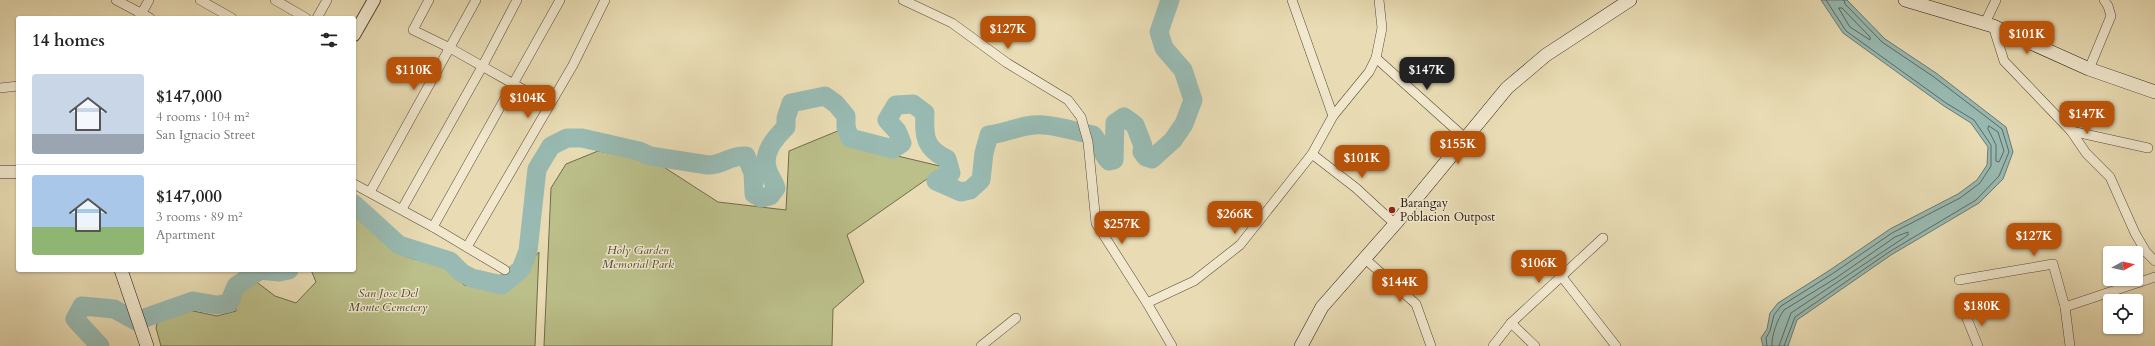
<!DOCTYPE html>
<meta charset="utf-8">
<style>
body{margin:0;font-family:Cardo,serif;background:#f6f6f6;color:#222;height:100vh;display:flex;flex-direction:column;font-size:15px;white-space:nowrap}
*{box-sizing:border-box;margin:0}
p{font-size:13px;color:#767676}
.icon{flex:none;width:22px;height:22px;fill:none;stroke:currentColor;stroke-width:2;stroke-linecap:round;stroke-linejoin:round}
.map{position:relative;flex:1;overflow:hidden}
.details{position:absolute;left:16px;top:16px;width:340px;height:256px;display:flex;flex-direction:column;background:#fff;border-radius:4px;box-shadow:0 1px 3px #0004}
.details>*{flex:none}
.needle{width:26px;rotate:82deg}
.buttons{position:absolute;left:2103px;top:246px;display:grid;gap:8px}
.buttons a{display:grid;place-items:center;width:40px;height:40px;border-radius:4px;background:#fff;box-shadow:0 1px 3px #0004;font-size:20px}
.price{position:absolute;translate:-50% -34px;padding:0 9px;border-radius:8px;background:#b45309;color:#fff;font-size:13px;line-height:26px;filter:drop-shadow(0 1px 2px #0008)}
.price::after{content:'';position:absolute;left:50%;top:24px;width:12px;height:9px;margin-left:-6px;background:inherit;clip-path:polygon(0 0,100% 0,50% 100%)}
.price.on{background:#222;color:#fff}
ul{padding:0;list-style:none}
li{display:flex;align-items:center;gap:12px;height:100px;padding:0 16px}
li+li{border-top:1px solid #e0e0e0}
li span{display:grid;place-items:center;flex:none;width:112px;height:80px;border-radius:4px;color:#555}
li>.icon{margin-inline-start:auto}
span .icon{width:48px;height:48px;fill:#fffc;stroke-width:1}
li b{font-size:17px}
h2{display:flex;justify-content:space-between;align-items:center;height:48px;padding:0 16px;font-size:17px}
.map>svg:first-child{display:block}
.green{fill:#bbbf8a;stroke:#706c4c}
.water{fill:#98bab2;stroke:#6a7971}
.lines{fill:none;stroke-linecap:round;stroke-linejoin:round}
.shore{stroke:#5f6960;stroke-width:1}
.river{stroke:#98bab2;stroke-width:19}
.minor-casing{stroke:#574938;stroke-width:10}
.tertiary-casing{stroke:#574938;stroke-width:14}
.secondary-casing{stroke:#26180f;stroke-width:14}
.minor{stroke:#f1e8ce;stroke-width:9}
.tertiary{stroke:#f1e8ce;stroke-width:12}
.secondary{stroke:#f1e8ce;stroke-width:13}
.poi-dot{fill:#8f2418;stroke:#f1e8ce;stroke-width:1.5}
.labels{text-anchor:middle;stroke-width:3;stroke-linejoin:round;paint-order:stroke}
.poi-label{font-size:12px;fill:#26180f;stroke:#f1e8ce;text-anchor:start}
.park-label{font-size:12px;font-style:italic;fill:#534a34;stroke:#f1e8ce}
</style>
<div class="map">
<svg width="2155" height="346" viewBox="0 0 2155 346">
<rect width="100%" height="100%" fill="#e9dcb4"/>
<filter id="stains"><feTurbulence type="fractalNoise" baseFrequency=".005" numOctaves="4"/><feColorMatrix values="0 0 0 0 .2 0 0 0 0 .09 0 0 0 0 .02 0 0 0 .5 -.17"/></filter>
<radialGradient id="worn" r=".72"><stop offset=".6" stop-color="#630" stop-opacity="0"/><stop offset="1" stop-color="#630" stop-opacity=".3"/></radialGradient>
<g class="green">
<polygon points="840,130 851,145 944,167 847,235 864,282 833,309 832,346 544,346 551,188 566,164 598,151 656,162 718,202 786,210 789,151"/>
<path d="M354,209c23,28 47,58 86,51l24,25 15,1 25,5 35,-39 -4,94h-374l-5,-18 2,-9 21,-11 38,8 19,-5 1,-17 17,-14 21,16 21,7 20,-21 -5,-12h43z"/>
</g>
<polygon class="water" points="1821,0 1847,0 1885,39 1936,73 2006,127 2013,152 2003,179 1979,203 1891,255 1797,320 1788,346 1763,346 1761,338 1767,329 1770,313 1778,303 1830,270 1890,229 1958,194 1977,180 1987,165 1988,147 1971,123 1944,106 1843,33"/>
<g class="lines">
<g class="shore">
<polygon points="1839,8 1842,8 1870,37 1870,40 1850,27"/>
<polygon points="1989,126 1998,132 2004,151 1999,162 1996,161 1996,145 1988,129"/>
<polyline points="1767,346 1766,338 1770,331 1774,315 1781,306 1832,274 1892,233 1960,198 1980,183 1991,166 1991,145 1974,120 1946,103 1846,31 1826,0"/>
<path d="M1772,346c-1,-10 6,-28 12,-36l52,-32 59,-41 13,-5v3l-117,78 -12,33"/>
<polyline points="1784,346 1795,317 1889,252 1976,200 1999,176 2009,152 2002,129 1934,77 1882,42 1845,4 1844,0"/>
</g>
<g class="river">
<path d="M354,204l45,41 51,16 12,12 10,5 30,7 19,-16 7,-18 9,-82 14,-23 16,-8h15l57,13 11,5 58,9c16,0 21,-10 38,-9l7,17 1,21 7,4 9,-2 6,-8c-2,-7 -6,-11 -8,-17 -7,-18 7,-33 18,-44v-9l5,-15 34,-7 11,8 10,12v11l4,11 43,11 9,-6 -5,-12 -10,-11 9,-15 17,-1 12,9c-1,23 -1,35 22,46l4,14 -15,8 25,11 9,-2 11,-10 3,-27 5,-18c18,-2 36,-12 55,-10 16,1 33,7 49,10 7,8 9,19 16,26l5,-1 1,-37 9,-6 11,8 8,21 -1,6 4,5 6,2 21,-19 11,-16 9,-24 -10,-30 -19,-22 -5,-16 11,-32"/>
<polyline points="100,346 75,319 82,306 114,309 136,321 193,301 217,305 229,303 236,286 260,270 279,272 289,270"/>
</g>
<defs>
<g id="minor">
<polyline points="116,0 150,18"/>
<polyline points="200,0 232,18"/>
<polyline points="275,0 306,18"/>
<polyline points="429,0 413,30 450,48 549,104"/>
<polyline points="903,0 952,23 1007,63 1068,100 1081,117 1088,142 1096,223 1147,303 1172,346"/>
<polyline points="1292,0 1333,116"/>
<polyline points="139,18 149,0"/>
<polyline points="317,18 327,0"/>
<polyline points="1985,23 1996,0"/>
<polyline points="1993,26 2004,61 2071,131 2086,153 2110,177 2135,233 2146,252 2155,261"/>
<polyline points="1376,58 1464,137"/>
<polyline points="2089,69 2111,16 2108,6 2104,0"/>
<polyline points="0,88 18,86"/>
<polyline points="2071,131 2148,148"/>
<polyline points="1312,154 1356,188 1395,224"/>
<polyline points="354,184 433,227 505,270"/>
<polyline points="370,192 476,0"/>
<polyline points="402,209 482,67 517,0"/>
<polyline points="433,227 560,0"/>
<polyline points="467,247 573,65 605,0"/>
<polyline points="1364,258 1416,304 1431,346"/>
<polyline points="1562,277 1616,346"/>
<polyline points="1959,280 2053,264 2065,307"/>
<polyline points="1147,303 1194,281 1240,245 1312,154 1333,116 1369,72 1376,58 1382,28 1379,0"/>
<polyline points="1966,316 1978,346"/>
<polyline points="1511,323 1535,346"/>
<polyline points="981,346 1016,318"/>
<polyline points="1493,346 1511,323 1603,238"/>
<polyline points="2070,346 2065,307 2155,277"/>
</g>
<polyline id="tertiary" points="354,35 374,0"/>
<g id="secondary">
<polyline points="1905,0 1993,26 2089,69 2155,92"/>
<polyline points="0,172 18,172"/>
<polyline points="121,270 147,346"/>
<polyline points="1301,346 1322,307 1395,224 1507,88 1546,55 1630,0"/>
</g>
</defs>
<use href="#minor" class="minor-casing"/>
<use href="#tertiary" class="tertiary-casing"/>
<use href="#secondary" class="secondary-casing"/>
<use href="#minor" class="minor"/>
<use href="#tertiary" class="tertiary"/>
<use href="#secondary" class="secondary"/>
</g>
<circle class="poi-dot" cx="1392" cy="210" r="4"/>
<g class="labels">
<g class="poi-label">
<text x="1400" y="207">Barangay<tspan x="1400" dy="14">Poblacion Outpost</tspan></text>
</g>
<g class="park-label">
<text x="638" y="254">Holy Garden<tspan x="638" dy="14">Memorial Park</tspan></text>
<text x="388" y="297">San Jose Del<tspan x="388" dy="14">Monte Cemetery</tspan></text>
</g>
</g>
<rect width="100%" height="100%" filter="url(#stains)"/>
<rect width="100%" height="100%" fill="url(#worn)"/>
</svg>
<div class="buttons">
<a><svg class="needle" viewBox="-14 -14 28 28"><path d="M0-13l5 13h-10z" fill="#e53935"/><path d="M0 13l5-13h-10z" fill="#767676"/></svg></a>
<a><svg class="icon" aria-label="locate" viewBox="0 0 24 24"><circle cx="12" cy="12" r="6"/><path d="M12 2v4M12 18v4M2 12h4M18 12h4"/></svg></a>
</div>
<b class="price" style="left:1008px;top:50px">$127K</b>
<b class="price" style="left:2027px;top:55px">$101K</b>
<b class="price" style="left:414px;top:91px">$110K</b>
<b class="price on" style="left:1427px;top:91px">$147K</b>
<b class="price" style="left:528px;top:119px">$104K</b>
<b class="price" style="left:2087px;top:135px">$147K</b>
<b class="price" style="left:1458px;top:165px">$155K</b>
<b class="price" style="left:1362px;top:179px">$101K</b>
<b class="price" style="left:1235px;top:235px">$266K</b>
<b class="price" style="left:1122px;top:245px">$257K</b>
<b class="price" style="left:2034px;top:257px">$127K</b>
<b class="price" style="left:1539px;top:284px">$106K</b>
<b class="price" style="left:1400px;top:303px">$144K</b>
<b class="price" style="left:1982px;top:327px">$180K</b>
<section class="details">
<h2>14 homes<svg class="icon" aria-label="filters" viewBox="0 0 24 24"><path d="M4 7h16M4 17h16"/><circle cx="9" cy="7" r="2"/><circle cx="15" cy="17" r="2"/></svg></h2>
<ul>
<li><span style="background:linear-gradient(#c9d6e8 75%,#9aa5b1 0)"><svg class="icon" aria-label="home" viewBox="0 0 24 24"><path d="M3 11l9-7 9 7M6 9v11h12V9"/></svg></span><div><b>$147,000</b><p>4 rooms · 104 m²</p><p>San Ignacio Street</p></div></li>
<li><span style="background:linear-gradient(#a9c7e8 65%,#8fb573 0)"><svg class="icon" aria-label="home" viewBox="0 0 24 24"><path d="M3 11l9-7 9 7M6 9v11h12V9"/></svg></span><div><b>$147,000</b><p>3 rooms · 89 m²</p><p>Apartment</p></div></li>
</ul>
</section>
</div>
